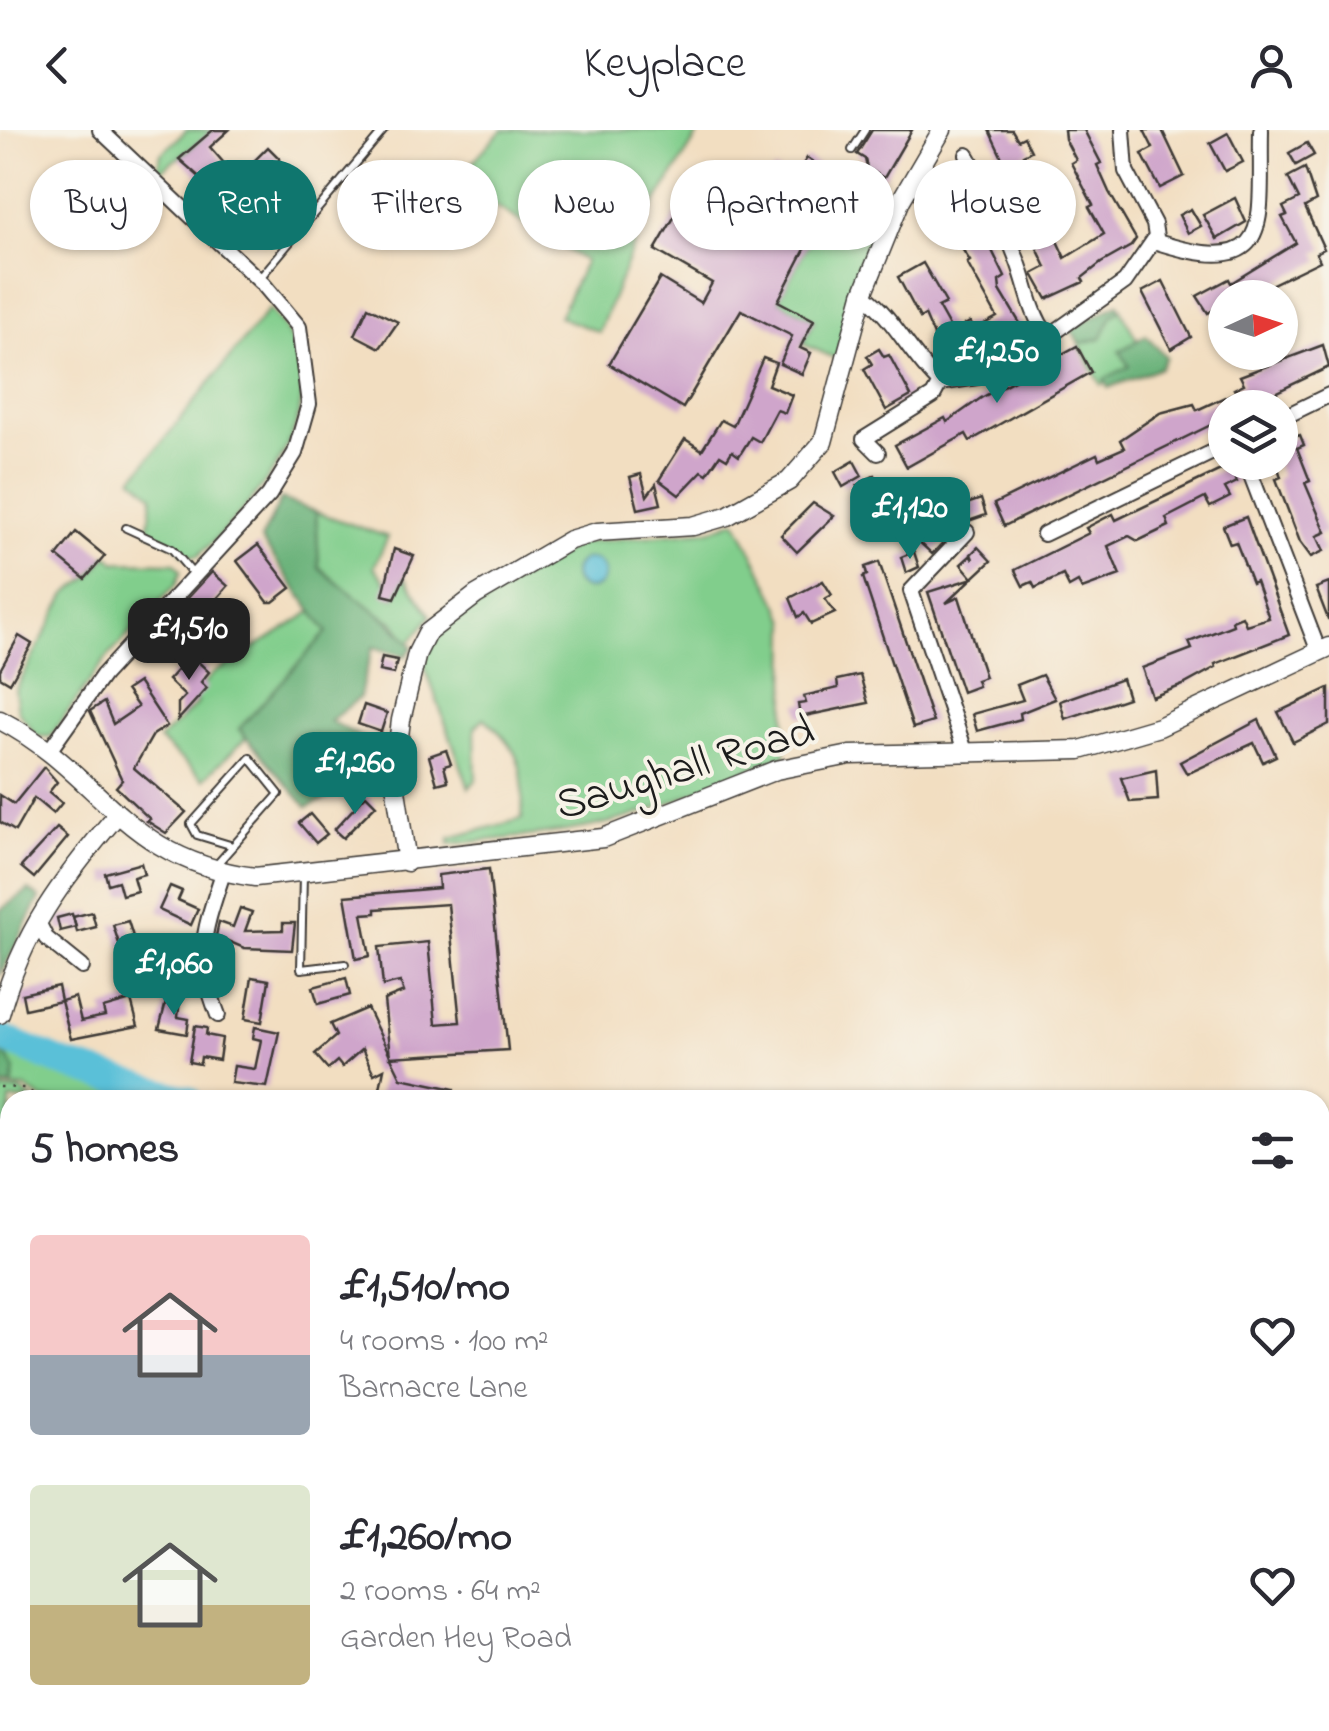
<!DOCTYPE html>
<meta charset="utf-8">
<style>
body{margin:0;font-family:"Indie Flower",sans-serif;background:#f7f7f7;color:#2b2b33;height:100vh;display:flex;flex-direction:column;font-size:38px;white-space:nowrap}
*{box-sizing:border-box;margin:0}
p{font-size:32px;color:#7c7c81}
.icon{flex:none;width:55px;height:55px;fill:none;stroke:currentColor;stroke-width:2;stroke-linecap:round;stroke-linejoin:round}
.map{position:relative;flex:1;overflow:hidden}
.details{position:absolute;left:0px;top:960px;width:1330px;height:642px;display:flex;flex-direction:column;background:#fff;border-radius:30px 30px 0 0;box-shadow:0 2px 8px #0004}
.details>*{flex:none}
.hud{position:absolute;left:30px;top:30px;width:1270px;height:90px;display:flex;gap:20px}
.needle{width:65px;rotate:86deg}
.controls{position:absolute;left:1208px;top:150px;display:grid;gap:20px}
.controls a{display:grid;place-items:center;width:90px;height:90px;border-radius:50%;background:#fff;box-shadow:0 2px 8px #0004;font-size:50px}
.price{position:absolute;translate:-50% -85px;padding:0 22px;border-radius:20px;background:#0f766e;color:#fff;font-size:32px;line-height:65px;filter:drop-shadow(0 2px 5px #0008)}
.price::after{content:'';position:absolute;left:50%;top:60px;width:30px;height:22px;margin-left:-15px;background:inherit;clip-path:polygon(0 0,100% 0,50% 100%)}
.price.selected{background:#222;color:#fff}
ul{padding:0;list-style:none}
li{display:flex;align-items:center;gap:30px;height:250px;padding:0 30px}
li span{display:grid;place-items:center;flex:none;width:280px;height:200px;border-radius:10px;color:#555}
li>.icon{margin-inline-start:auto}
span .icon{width:120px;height:120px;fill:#fffc;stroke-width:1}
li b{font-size:42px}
h2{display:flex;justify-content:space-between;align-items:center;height:120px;padding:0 30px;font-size:42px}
.tag{padding:0 35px;border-radius:45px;background:#fff;box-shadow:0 2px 8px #0004;font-size:35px;line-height:90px}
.tag.selected{background:#0f766e;color:#fff}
header{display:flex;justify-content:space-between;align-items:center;height:130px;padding:0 30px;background:#fff;font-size:45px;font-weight:600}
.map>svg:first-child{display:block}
.green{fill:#81ce8c;stroke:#4e7554;stroke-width:2.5}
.forest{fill:#68b178;stroke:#42664a;stroke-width:2.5}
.water{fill:#5ac0d8;stroke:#3b6e7a;stroke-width:2.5}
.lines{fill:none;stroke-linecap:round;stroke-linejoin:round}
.river{stroke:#5ac0d8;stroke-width:28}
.building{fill:#cfa5cb}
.service-casing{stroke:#3c3935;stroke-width:10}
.minor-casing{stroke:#3c3935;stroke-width:18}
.tertiary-casing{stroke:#3c3935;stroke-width:21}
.path{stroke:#3c3935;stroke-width:2.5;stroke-dasharray:2.5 8;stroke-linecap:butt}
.service{stroke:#fff;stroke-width:6}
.minor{stroke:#fff;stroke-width:14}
.tertiary{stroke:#fff;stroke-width:18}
.labels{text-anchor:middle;stroke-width:8;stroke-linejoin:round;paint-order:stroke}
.street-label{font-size:45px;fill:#1c1c1c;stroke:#f7f3e8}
</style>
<header><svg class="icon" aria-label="back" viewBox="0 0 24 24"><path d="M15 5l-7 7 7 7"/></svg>Keyplace<svg class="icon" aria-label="person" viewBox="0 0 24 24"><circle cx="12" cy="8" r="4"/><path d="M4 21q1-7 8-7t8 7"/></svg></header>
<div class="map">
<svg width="1329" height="1601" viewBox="0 0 1329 1601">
<rect width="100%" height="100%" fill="#f7f3e8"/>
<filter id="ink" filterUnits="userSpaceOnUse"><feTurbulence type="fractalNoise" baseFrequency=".01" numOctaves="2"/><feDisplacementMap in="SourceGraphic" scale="20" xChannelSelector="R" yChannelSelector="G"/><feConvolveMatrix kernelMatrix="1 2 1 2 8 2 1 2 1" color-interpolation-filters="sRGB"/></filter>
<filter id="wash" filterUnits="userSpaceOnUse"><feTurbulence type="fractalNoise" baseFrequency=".0048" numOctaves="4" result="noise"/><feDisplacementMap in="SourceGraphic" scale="40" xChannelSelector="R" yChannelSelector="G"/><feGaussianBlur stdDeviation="2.25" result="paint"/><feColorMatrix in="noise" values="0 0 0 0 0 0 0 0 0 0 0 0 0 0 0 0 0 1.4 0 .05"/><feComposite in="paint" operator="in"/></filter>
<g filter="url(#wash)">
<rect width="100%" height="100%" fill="#f2dec1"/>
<g class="green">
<polygon points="187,0 216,0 156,44 161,24"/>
<polygon points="502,0 701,0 642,95 599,202 559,187 585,131 455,51"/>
<polygon points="849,49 889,77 837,229 803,214 814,190 778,171 841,50"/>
<polygon points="1118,174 1149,233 1101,255 1073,203"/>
<path d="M269,179c82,88 -5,185 -71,247h-13l-9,-10 -28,-16 5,-35 -20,-17z"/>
<polygon points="316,382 388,407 374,437 387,454 384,464 395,468 402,448 406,449 431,486 409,513 395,493 352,468 319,437"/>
<path d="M736,390l51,101 -2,135c-48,15 -90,38 -137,55 -64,23 -132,26 -199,33l1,-6 72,-19c2,-50 1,-68 -38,-101l-9,9 1,53 -7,8 -47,-129 25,-37 133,-79 131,-13z"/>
<polygon points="107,425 116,432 175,433 181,441 176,454 105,530 50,607 37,606 18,581 15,561 66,464 90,447"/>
<polygon points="313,481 327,502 239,599 246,608 204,649 159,610 198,573 193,566 213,544"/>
<polygon points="8,913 66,945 147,970 44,970 25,958 0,956 0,928"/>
<polygon points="0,960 21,961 34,970 10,970 10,998 0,998"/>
<polygon points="0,1203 10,1203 10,1400 0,1399"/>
<polygon points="6,1427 10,1428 10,1493 0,1493 0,1430"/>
</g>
<g class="forest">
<polygon points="1118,174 1121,179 1112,186 1101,208 1079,214 1071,199"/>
<polygon points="1146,205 1166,227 1160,238 1108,258 1104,249 1129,236 1120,221"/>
<path d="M281,369l35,13 3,55c31,29 69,47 94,80l-7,9 -33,-9 -14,51 -29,23 58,30 -55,45 -26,11 -68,-78 88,-97 -66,-92z"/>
<polygon points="29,760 40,768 0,846 0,780"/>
<polygon points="2,917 15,940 12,956 0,956"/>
</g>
<circle class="water" cx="589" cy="444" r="15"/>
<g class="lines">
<g class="river">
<polyline points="0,907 67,935 188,970"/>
<polyline points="1320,1065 1329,1055"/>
</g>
</g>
<g id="blocks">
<g class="building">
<polygon points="213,0 229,0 210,17 237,48 268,17 280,29 235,74 219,97 196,73 212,58 179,29"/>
<polygon points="872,0 912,0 884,48 867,38 865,29 857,24"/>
<polygon points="989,0 1012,0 1018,10 1024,7 1031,21 1023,25 1027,33 1022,36 1065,128 1104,104 1089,77 1093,75 1071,33 1076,30 1065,9 1064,0 1084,0 1101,33 1097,35 1109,62 1136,109 1131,116 1101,133 1082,148 1084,152 1047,169 1033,144 1046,137 1004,49 1010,45"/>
<polygon points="1144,0 1162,0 1184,46 1160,58 1142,24 1153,18"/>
<polygon points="1228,3 1243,32 1225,41 1210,13"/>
<polygon points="1307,13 1314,25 1296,35 1289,23"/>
<polygon points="807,28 841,50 778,171 814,190 800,218 811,223 802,244 780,234 792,206 741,180 683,278 609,234 660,148 701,173 712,153 655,120 694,53 750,85 774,39 793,49"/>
<polygon points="1305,38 1316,71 1305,77 1324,119 1316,123 1320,131 1246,167 1244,163 1225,168 1225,173 1208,183 1197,166 1229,149 1231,153 1296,113 1282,87 1287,85 1283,77 1299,69 1288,47"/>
<polygon points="944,42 952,56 956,54 985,106 1005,147 999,151 1000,160 1021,195 986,215 977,198 997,187 967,133 970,131 930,69 939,64 931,49"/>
<polygon points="1235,68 1246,92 1217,109 1203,85"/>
<polygon points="1191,79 1201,96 1188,103 1179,85"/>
<polygon points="923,133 946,173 938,177 952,202 970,192 980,209 944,229 925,185 920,188 898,147"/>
<polygon points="1163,151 1191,207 1171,219 1142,162"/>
<polygon points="368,177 398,192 380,218 355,205"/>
<polygon points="1323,215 1329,237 1243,278 1225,278 1225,288 1004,396 994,374 1097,324 1099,329 1124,318 1120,310 1160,283 1194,274 1197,280 1236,262 1234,259 1244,254 1240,246"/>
<polygon points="1077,216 1091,242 970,311 966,304 907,337 895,315 945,288 947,292 981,268"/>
<polygon points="879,219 884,227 889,225 911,266 886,280 864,239 872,234 867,226"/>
<polygon points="763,228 776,233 768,255 792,265 785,283 777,280 760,312 751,307 739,326 732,321 727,329 720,325 707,344 702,341 679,365 659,350 685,309 702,320 721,290 733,296"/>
<polygon points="1300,305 1304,315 1297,318 1310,351 1305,353 1326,402 1317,406 1324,421 1311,427 1300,412 1276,349 1281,347 1276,332 1280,332 1280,312"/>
<polygon points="854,331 862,346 843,357 835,342"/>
<polygon points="1229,336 1237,352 1225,358 1230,367 1210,377 1205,368 1166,388 1169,396 1138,411 1129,406 1108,416 1120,445 1082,459 1078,452 1069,457 1063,445 1035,458 1032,452 1023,456 1015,440 1089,403 1086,398 1113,384 1116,390"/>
<polygon points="641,344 647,366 656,354 661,374 638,379 630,347"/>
<polygon points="875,345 886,365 865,371 857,356"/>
<polygon points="890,364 898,378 885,385 880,369"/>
<polygon points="981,369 986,385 960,394 955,378"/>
<polygon points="813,373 834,386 797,422 781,405"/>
<polygon points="936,387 950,405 932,424 915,408"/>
<polygon points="1246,387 1289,505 1215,534 1216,537 1183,555 1152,567 1142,538 1192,519 1189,512 1233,495 1232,490 1242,486 1246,495 1269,488 1256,451 1252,453 1236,412 1230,414 1223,396"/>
<polygon points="76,402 105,426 85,449 57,426"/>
<polygon points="258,415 291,458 273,472 268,472 237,431"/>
<polygon points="978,417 991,431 946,473 959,467 985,547 976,550 978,556 962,562 928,462 973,448 961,434 970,426 973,429 971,424"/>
<polygon points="394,419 414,426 395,468 383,465"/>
<polygon points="914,422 919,437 906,443 901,427"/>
<polygon points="879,432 933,592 913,598 863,447 867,445 865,437"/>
<polygon points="212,442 228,456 191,498 182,490 148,529 139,521"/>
<polygon points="823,451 832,465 825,469 835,483 811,494 804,483 798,487 790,468"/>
<polygon points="1329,453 1329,489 1328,489 1316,458"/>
<polygon points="19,506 32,514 10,553 0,547 0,540"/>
<polygon points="191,525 209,542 201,552 207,558 178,590 178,573 185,566 168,550"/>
<polygon points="382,527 397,530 394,544 379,541"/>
<polygon points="860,545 868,573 800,587 798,574 806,573 804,566 838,558 837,550"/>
<polygon points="1042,545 1055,569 1020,583 1021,589 977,601 972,584 1023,570 1017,555"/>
<polygon points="1122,549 1128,568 1065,589 1060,571"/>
<polygon points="138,552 167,596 153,605 134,638 186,682 166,703 147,691 150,689 116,657 122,650 90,581 104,572 113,594 138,577 126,560"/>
<polygon points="1329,558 1329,594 1293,612 1278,582"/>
<polygon points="364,575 387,583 381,602 358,594"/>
<polygon points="1259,590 1276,626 1263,632 1254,613 1187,644 1180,632"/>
<polygon points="446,620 451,634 444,636 448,651 437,654 429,626"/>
<polygon points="44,637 57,652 49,662 62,673 53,684 34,668 15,701 0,692 0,665 14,674"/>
<polygon points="1156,640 1158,670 1130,672 1121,648"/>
<polygon points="366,665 376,675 343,708 334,700"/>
<polygon points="310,684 327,704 316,713 299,693"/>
<polygon points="57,698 68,707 34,748 21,737"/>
<polygon points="141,733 144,744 133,747 137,761 122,765 118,751 108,754 105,743"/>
<polygon points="489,739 508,920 390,927 384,870 404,862 400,852 383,856 379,817 428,812 436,894 460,892 448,774 376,779 376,783 362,784 370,826 356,829 345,766 439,758 438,745"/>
<polygon points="170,756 182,761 178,770 198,779 191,795 159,780"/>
<polygon points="240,778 252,782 245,801 283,800 283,793 295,793 292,820 244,818 216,806 219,792 233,797"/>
<polygon points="92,782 96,797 77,802 73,787"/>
<polygon points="72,784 76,797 60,801 57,788"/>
<polygon points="128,791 135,813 120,817 113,795"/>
<polygon points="162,812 178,812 177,838 153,837 154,817 162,817"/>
<polygon points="252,847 269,850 262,892 245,889"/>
<polygon points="346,848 350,865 318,874 313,857"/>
<polygon points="58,856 61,871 25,879 22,864"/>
<polygon points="75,867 81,891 105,886 103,878 131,870 138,896 71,909 61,871"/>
<polygon points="167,868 180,870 178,887 189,889 187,904 159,899"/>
<polygon points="367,878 401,948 454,959 451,970 378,968 384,939 374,944 362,919 342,937 337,931 328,939 315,924 336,906 330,894"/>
<polygon points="195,896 207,898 206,905 222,908 219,930 201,927 200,934 189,932"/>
<polygon points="255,897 279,902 267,957 231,953 234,936 255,939 261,910 253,908"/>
</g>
</g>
</g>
<g filter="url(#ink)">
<use href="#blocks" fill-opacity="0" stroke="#3c3935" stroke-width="2.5"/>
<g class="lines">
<defs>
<g id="service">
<polyline points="852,20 865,0"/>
<polyline points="259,149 384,0"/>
<polyline points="126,398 172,419 193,444"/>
<polyline points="217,734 279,664 250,628 191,694 197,705 230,715"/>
<polyline points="303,744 301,839 345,834"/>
<polyline points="1093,1601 1093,1592"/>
</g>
<g id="minor">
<path d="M967,25c21,34 37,70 51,107 10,27 12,50 29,73"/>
<path d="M1154,111c123,40 105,-18 107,-111"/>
<path d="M863,164c32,25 47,61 77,89l37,-6 40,-18 108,-77 31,-45 -2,-13 -28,-53 -3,-41"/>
<polyline points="1280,289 1329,265"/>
<polyline points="878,323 864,309 933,266 940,253"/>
<polyline points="1246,332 1319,522"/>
<polyline points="1044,404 1225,316"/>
<polyline points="49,621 103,545 269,365 295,323 309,274 299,197 263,154 100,0"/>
<polyline points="966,624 911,461 967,402"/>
<polyline points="38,792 46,808 82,837"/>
<path d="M218,885c-24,-61 -15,-81 5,-142"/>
<polyline points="0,1411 10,1411"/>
<polyline points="1320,1455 1329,1456"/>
<polyline points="217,1592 236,1598 298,1596 299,1601"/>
<polyline points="1173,1592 1173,1601"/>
<polyline points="183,1601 183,1592"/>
<polyline points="530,1601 532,1592"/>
<polyline points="803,1601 810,1593 940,1601"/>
</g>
<g id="tertiary">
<path d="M0,590c102,53 122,140 255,157l348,-39 173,-68 74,-15 230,-5 79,-23 170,-80"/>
<polyline points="407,732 394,647 401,590 417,523 427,503 476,465 570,410 597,402 693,396 727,386 789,351 823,312 863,164 901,70 942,0"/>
<path d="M0,884c22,-82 62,-134 116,-198"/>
</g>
</defs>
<use href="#service" class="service-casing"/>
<use href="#minor" class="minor-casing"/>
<use href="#tertiary" class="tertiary-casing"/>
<polyline class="path" points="0,957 24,958 44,970"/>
<use href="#service" class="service"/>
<use href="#minor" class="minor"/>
<use href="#tertiary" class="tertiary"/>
</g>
</g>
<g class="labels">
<g class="street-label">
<text transform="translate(684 635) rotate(-17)" y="16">Saughall Road</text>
</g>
</g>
</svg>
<div class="controls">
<a><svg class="needle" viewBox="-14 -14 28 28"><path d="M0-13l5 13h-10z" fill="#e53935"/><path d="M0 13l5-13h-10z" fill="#7c7c81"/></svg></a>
<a><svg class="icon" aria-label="layers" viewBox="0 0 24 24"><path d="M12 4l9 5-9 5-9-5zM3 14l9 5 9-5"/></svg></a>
</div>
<b class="price" style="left:997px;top:276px">£1,250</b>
<b class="price" style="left:910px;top:432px">£1,120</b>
<b class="price selected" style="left:189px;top:553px">£1,510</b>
<b class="price" style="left:355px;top:687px">£1,260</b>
<b class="price" style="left:174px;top:888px">£1,060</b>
<div class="hud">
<a class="tag">Buy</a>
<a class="tag selected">Rent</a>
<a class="tag">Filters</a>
<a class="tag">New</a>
<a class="tag">Apartment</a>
<a class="tag">House</a>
</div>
<section class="details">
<h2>5 homes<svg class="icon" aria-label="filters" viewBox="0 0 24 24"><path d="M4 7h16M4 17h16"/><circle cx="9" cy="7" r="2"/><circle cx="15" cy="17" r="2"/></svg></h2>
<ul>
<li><span style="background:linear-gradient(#f6c9c9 60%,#9aa5b1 0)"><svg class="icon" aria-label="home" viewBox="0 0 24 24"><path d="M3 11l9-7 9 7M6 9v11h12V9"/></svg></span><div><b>£1,510/mo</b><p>4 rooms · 100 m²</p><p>Barnacre Lane</p></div><svg class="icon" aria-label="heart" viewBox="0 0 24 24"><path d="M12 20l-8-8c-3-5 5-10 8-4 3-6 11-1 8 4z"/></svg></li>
<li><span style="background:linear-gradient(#dfe7d0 60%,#c2b280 0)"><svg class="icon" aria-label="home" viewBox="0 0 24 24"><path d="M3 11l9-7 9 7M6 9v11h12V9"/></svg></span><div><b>£1,260/mo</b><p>2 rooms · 64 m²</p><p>Garden Hey Road</p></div><svg class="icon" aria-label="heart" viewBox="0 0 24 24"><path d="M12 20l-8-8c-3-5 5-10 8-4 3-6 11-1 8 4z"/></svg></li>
</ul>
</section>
</div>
